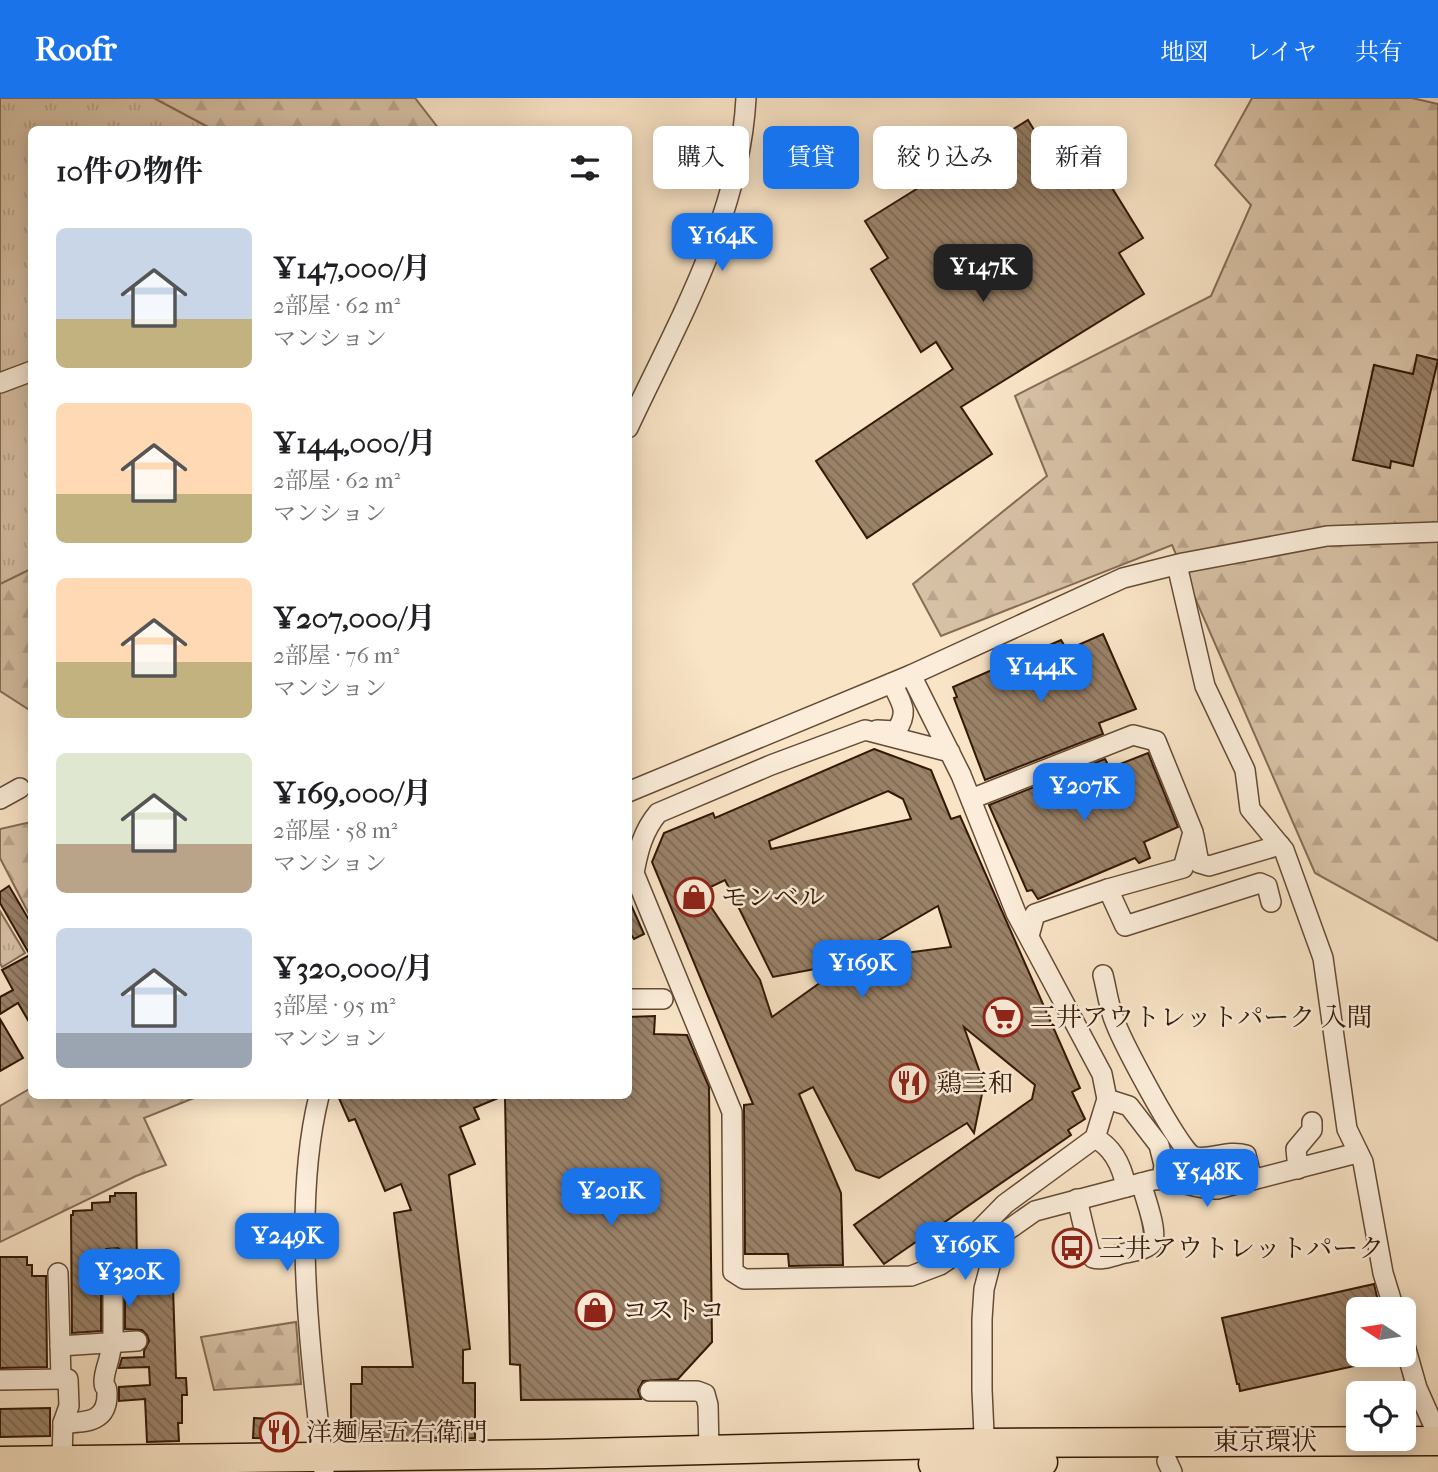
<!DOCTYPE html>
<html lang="ja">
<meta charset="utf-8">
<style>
body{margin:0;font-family:"IM FELL French Canon","Noto Serif JP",serif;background:#f2f2f2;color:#202124;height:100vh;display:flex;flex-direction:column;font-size:26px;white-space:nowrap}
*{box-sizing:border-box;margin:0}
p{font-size:23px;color:#757577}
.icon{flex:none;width:38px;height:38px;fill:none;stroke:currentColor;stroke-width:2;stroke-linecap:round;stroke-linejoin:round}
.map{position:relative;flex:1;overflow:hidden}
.side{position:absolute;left:28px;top:28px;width:604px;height:973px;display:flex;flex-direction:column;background:#fff;border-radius:10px;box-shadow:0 4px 18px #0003}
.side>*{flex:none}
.banner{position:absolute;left:653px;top:28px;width:665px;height:63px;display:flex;gap:14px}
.needle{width:46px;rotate:282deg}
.controls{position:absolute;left:1346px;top:1199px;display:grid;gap:14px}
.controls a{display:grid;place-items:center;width:70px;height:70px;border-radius:10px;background:#fff;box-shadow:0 4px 18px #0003;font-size:35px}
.price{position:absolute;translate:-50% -60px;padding:0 16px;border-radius:14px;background:#1a73e8;color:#fff;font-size:23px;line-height:46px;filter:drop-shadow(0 2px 4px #0008)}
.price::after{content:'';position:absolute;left:50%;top:42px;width:21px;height:16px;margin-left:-10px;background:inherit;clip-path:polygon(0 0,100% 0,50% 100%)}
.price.on{background:#222;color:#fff}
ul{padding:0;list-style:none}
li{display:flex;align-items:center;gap:21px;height:175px;padding:0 28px}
li span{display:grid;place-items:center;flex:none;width:196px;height:140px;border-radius:10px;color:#555}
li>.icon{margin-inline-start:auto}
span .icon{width:84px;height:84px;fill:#fffc;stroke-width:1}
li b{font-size:30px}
h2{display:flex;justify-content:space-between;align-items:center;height:84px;padding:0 28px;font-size:30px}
.chip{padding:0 24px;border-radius:10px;background:#fff;box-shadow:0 4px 18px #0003;font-size:24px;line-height:63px}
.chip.on{background:#1a73e8;color:#fff}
header{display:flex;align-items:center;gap:42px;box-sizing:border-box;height:98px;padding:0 35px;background:#1a73e8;color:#fff}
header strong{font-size:33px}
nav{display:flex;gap:38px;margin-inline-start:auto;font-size:24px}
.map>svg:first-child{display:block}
.grass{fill:url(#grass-tufts);stroke:#856c55;stroke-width:2}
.forest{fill:url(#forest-firs);stroke:#856c55;stroke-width:2}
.building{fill:url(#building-back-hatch);stroke:#331805;stroke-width:2;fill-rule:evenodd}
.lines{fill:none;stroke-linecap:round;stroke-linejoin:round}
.minor-casing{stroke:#644b35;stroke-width:22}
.highway-casing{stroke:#331805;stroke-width:31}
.minor{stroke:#fbedda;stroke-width:19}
.highway{stroke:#f9e4c6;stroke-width:28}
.labels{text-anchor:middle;stroke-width:5;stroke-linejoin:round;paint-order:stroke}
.poi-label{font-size:26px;fill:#331805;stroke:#fbedda;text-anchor:start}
.street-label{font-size:26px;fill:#331805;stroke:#fbedda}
</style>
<header>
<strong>Roofr</strong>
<nav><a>地図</a><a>レイヤ</a><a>共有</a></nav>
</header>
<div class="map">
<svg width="1438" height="1374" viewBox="0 0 1438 1374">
<defs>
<pattern id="grass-tufts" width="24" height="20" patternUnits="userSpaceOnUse" patternTransform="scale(1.75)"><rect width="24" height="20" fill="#d7c1a5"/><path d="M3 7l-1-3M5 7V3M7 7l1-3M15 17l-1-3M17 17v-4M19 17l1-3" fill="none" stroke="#b9a58d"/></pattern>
<pattern id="forest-firs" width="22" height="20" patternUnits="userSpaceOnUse" patternTransform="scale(1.75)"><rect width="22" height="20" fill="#d7c1a5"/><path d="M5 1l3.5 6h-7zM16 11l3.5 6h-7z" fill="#b9a58d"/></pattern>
<pattern id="building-back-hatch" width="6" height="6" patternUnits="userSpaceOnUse" patternTransform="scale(1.75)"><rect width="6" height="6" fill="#9a8269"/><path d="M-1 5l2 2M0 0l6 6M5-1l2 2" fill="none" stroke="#7e6954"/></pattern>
</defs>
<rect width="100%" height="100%" fill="#f9e4c6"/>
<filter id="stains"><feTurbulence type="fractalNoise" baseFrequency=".00286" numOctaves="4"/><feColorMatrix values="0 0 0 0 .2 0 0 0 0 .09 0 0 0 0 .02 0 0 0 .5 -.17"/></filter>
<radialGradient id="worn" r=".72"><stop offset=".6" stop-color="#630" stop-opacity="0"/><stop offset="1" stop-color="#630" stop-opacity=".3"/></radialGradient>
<g class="grass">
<polygon points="0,0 154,0 212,31 32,32 31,471 0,486"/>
<polygon points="0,813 25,855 2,869 0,865"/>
</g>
<g class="forest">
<polygon points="154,0 415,0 439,31 212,31"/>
<polygon points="1252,0 1412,0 1438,6 1438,843 1315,775 1172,447 941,538 913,486 1047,378 1015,298 1211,198 1251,107 1215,67"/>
<polygon points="31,471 31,613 0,593 0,486"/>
<polygon points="31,724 32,724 31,820 0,760 0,731"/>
<polygon points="31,990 32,998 199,998 144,1020 166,1067 136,1078 0,1144 0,1008"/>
<polygon points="296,1224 301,1286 214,1292 201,1239"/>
</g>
<g class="building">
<polygon points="1028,22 1054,65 1085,46 1143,140 1119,155 1144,196 961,309 992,356 867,440 816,363 953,271 936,244 921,254 871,171 888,160 865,123"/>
<polygon points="1417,257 1438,262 1413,368 1391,363 1390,370 1353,362 1374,267 1413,276"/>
<polygon points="1103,536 1136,611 1099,625 1103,636 985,682 954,600 957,599 953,589 1061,542 1067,552"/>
<path d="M874,651l57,21 20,49 9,-3 120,272 -8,4 13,27 -17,11 3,5 -187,129 -30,-39 178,-126 3,-14 -71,-58 20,57 -10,49 -7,-10 -88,55 -23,-8 -43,-83 -14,7 42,99 2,72 -54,1 -1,-12h-43l-1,-149 9,-1 -101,-242 12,-29 49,-20 2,5zM888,693l15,8 8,20 -140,30 -2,-8zM725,782l48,97 63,-12 102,-59 13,41 -99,13 -80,57 -12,-37 -53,-79 -3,-11z"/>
<polygon points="1148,655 1178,729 1144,744 1150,760 1139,765 1135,760 1038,801 1032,792 1027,793 989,707 1105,661 1110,670"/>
<polygon points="9,788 32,827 32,929 18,905 0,916 0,899 13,892 2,872 30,857 0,805 0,794"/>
<polygon points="628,800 644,836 634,841 628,832"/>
<polygon points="655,918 654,936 687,937 709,989 712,1244 678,1281 643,1283 638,1292 641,1301 521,1302 520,1267 510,1266 505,998 628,998 628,919"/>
<polygon points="0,921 23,960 0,973"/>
<polygon points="338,998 503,998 474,1010 479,1021 460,1029 475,1066 449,1077 470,1251 463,1252 463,1285 475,1285 475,1340 351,1341 351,1286 362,1286 362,1269 413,1269 394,1115 411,1112 401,1086 385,1093 355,1021 349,1023"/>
<polygon points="115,1095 136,1095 137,1173 149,1173 149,1181 164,1180 165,1190 173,1190 176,1280 186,1280 187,1297 182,1297 182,1325 178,1325 179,1343 147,1344 145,1301 119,1303 119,1289 150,1287 149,1269 119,1270 122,1260 144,1259 144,1253 149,1243 147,1237 142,1232 125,1231 125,1161 123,1154 118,1150 106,1151 101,1160 101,1233 72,1235 71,1117 73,1117 73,1113 92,1112 92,1105 110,1104 110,1098 115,1098"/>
<polygon points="0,1159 27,1159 27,1167 32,1167 32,1178 46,1178 47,1269 0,1270"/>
<polygon points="1374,1186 1380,1211 1358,1211 1358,1256 1382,1256 1382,1262 1240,1293 1239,1286 1237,1286 1222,1220"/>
<polygon points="50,1310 50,1338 0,1339 0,1311"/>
<polygon points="254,1320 291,1322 291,1341 253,1340"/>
</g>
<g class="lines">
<defs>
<g id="minor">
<polyline points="0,285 32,273"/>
<path d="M628,330c49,-105 112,-212 118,-330"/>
<polyline points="1177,467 1205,588 1245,672 1250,711 1284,752 1323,860 1347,1031 1363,1064 1383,1175 1394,1211"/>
<path d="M911,577l50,100 55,138 86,161 5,25 -12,39 -90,66 -50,51 -15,10 -29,11 -167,3 -11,-7 -1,-160 -98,-239c4,-22 9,-42 24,-60l113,-48 94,-35 85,22"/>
<path d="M877,632l19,1c14,-20 5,-28 -4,-48"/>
<polyline points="628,694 911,577 1123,480 1183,465 1327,438 1438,434"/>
<polyline points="0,701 20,690"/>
<polyline points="971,701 1133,637 1156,643 1193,734 1183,770 1108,791 1035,816 1029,838"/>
<polyline points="1194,738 1199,765 1209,768 1280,747"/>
<polyline points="1108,791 1125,828 1260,785 1267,788 1271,804"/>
<path d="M1103,877c4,16 6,33 12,47 8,21 64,128 78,134 14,6 34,-7 53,-1l6,25"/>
<polyline points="628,901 663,901"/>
<path d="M319,998c-28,113 -8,260 5,376"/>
<polyline points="1107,1001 1129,1008 1159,1047 1164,1067 1162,1081"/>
<path d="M1095,1040c19,10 27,28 31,49"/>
<polyline points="1298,1071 1296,1051 1312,1032 1312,1024"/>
<path d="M1077,1101l13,55 3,4c10,3 22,-3 33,-5 7,-2 20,-3 26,-10 7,-9 -8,-49 -11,-60"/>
<polyline points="113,1161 113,1245"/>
<polyline points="58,1175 61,1281 68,1281 69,1308 63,1325 62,1363"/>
<polyline points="1404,1244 1417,1290 1436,1333 1435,1343"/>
<polyline points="60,1248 137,1243"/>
<polyline points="0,1282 61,1281"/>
<polyline points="650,1293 697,1293 705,1296 708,1307 709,1353"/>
<path d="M63,1325c22,-1 45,0 44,-30 0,-10 -3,-2 -3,-11 0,-14 8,-24 7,-39"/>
<path d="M985,1358l-3,-66v-71l2,-30 11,-42 10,-15 30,-21 118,-31c22,-3 42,10 64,9l140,-36"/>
<polyline points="1167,1363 1172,1374"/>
</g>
<g id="highway">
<polyline points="0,1363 547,1356 985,1345 1438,1343"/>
<polyline points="933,1366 1043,1364"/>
</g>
</defs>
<use href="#minor" class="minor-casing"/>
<use href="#highway" class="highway-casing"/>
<use href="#minor" class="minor"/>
<use href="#highway" class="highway"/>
</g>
<defs>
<symbol id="shop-ring" viewBox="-11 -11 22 22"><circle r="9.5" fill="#fbedda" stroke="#8f2418" stroke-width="1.5"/><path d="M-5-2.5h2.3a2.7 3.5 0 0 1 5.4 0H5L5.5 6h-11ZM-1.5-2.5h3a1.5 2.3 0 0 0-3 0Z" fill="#8f2418"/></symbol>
<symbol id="supermarket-ring" viewBox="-11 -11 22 22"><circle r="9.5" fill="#fbedda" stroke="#8f2418" stroke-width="1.5"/><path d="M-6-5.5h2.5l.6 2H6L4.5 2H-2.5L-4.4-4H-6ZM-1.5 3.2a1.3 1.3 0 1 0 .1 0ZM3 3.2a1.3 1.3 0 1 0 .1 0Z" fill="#8f2418"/></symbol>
<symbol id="restaurant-ring" viewBox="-11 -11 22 22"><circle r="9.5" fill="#fbedda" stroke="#8f2418" stroke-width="1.5"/><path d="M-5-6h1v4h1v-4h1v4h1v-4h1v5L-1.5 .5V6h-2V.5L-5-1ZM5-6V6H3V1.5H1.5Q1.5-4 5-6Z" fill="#8f2418"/></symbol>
<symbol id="bus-ring" viewBox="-11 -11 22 22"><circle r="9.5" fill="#fbedda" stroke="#8f2418" stroke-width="1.5"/><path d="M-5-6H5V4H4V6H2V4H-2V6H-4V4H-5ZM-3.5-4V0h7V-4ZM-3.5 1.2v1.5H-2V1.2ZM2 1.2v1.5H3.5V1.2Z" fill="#8f2418"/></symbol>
</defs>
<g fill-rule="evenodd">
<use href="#shop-ring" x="672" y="777" width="44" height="44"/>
<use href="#supermarket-ring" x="981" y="897" width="44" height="44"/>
<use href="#restaurant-ring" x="887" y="963" width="44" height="44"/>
<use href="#bus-ring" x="1050" y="1128" width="44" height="44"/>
<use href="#shop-ring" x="573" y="1190" width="44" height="44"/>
<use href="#restaurant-ring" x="257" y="1312" width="44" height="44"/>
</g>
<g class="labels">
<g class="poi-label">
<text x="721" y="808">モンベル</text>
<text x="1030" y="928">三井アウトレットパーク 入間</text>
<text x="936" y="994">鶏三和</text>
<text x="1099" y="1159">三井アウトレットパーク</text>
<text x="622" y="1221">コストコ</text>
<text x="306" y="1343">洋麺屋五右衛門</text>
</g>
<g class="street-label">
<text x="1265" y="1352">東京環状</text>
</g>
</g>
<rect width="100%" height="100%" filter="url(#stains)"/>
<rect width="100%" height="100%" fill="url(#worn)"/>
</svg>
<div class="controls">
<a><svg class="needle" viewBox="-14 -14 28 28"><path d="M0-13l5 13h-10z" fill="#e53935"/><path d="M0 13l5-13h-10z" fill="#757577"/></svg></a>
<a><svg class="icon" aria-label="locate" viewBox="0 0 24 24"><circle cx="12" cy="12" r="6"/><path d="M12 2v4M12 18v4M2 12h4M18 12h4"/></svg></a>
</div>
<b class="price" style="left:722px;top:175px">¥164K</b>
<b class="price on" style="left:983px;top:206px">¥147K</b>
<b class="price" style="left:1041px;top:606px">¥144K</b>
<b class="price" style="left:1084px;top:725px">¥207K</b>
<b class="price" style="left:862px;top:902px">¥169K</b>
<b class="price" style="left:1207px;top:1111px">¥548K</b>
<b class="price" style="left:611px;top:1130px">¥201K</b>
<b class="price" style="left:287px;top:1175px">¥249K</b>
<b class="price" style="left:965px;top:1184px">¥169K</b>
<b class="price" style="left:129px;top:1211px">¥320K</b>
<div class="banner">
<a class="chip">購入</a>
<a class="chip on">賃貸</a>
<a class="chip">絞り込み</a>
<a class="chip">新着</a>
</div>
<section class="side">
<h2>10件の物件<svg class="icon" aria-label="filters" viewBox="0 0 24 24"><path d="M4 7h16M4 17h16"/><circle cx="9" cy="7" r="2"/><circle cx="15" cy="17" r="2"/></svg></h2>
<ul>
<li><span style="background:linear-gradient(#c9d6e8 65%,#c2b280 0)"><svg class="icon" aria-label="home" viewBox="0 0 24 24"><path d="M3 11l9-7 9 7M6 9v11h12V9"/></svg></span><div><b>¥147,000/月</b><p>2部屋 · 62 m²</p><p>マンション</p></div></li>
<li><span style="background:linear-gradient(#ffd9b3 65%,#c2b280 0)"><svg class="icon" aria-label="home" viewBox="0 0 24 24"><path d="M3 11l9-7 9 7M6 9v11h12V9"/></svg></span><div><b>¥144,000/月</b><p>2部屋 · 62 m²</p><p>マンション</p></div></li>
<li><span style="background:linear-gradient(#ffd9b3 60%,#c2b280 0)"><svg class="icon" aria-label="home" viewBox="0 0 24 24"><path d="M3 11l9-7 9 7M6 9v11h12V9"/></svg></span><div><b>¥207,000/月</b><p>2部屋 · 76 m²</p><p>マンション</p></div></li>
<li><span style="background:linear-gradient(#dfe7d0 65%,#b9a48a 0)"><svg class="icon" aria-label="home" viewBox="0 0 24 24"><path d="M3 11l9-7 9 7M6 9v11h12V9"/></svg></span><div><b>¥169,000/月</b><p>2部屋 · 58 m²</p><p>マンション</p></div></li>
<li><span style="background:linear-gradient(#c9d6e8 75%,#9aa5b1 0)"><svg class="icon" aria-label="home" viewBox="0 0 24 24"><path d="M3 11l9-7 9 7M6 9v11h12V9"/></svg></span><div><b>¥320,000/月</b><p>3部屋 · 95 m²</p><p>マンション</p></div></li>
</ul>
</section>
</div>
